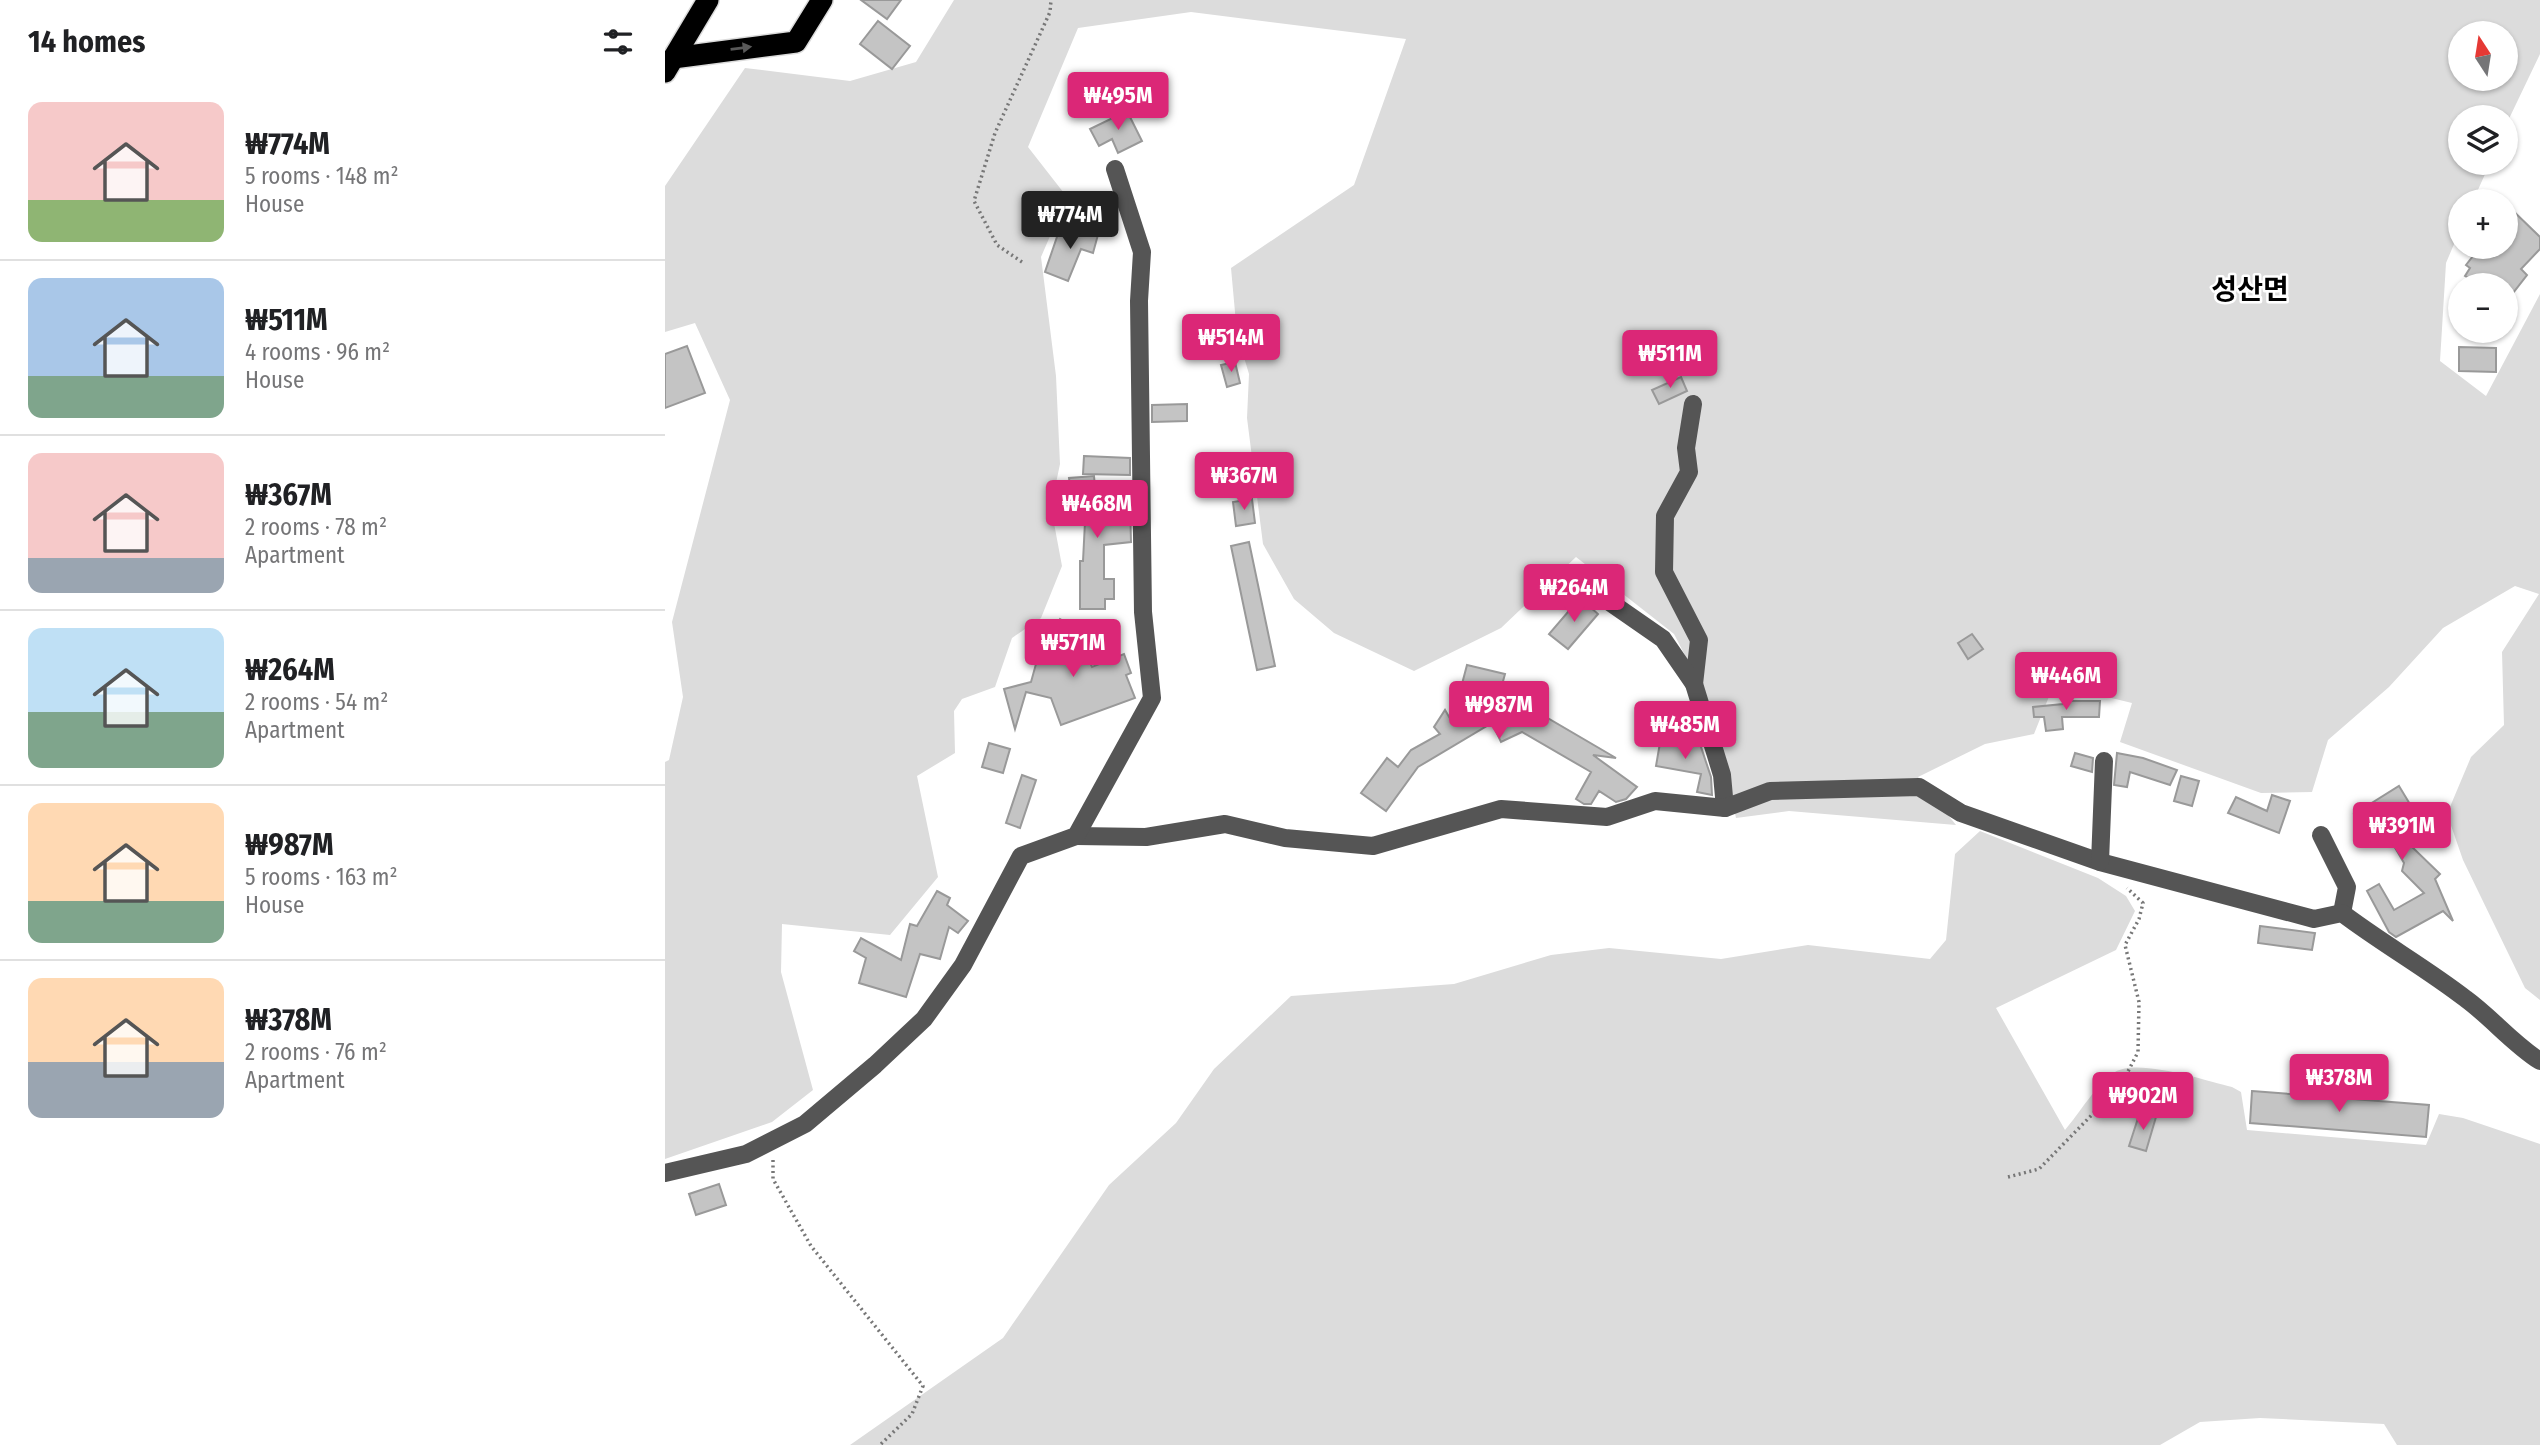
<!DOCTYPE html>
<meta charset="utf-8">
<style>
body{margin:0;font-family:"Fira Sans Condensed","Noto Sans KR",sans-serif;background:#f6f6f6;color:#202124;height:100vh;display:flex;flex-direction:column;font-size:26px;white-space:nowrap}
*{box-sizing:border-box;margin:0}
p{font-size:23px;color:#757577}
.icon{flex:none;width:38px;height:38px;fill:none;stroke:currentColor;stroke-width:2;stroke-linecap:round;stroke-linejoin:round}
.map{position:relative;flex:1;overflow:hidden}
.sheet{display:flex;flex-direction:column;background:#fff;width:665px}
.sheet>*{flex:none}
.needle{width:46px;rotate:348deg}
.controls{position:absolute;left:1783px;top:21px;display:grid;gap:14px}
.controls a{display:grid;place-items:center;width:70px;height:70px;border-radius:50%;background:#fff;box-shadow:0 2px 5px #0004;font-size:35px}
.price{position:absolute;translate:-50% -60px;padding:0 16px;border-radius:7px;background:#db2777;color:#fff;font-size:23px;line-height:46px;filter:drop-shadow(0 2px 4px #0008)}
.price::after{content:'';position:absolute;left:50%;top:42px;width:21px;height:16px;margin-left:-10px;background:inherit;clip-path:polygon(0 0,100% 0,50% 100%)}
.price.current{background:#222;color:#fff}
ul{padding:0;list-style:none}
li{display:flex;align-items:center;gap:21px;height:175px;padding:0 28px}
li+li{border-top:2px solid #e0e0e0}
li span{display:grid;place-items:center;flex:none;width:196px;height:140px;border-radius:14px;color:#555}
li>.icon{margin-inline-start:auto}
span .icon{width:84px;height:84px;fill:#fffc;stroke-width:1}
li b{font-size:30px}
h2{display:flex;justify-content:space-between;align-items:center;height:84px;padding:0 28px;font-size:30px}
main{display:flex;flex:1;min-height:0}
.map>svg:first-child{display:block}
.green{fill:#dcdcdc;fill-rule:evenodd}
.building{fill:#c4c4c4;stroke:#999;stroke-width:2}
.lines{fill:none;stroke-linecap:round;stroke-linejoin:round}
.highway-casing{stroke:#dbdbdb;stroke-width:24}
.path{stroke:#777;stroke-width:3.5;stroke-dasharray:2 3.5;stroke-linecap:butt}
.minor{stroke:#555;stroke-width:18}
.highway{stroke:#000;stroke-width:21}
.oneway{fill:#595959}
.labels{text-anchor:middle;stroke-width:5;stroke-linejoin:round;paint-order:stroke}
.district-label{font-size:28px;font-weight:bold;fill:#000;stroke:#fff}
</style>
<main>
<section class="sheet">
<h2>14 homes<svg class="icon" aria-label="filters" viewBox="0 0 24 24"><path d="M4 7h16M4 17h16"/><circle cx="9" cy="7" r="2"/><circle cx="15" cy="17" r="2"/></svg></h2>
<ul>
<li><span style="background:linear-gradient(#f6c9c9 70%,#8fb573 0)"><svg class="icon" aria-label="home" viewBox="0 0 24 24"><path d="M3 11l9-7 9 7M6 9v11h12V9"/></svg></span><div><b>₩774M</b><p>5 rooms · 148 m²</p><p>House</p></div></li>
<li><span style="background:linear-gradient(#a9c7e8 70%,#7fa58c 0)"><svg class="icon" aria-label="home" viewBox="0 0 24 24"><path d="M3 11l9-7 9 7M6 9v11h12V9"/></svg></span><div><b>₩511M</b><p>4 rooms · 96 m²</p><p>House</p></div></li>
<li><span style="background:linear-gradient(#f6c9c9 75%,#9aa5b1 0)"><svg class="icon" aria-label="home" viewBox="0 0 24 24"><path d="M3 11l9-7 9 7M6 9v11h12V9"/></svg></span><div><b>₩367M</b><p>2 rooms · 78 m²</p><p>Apartment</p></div></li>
<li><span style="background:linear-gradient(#bfe0f5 60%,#7fa58c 0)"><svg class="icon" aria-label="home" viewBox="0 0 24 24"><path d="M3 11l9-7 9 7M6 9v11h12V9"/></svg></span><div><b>₩264M</b><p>2 rooms · 54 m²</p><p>Apartment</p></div></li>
<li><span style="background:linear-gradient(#ffd9b3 70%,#7fa58c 0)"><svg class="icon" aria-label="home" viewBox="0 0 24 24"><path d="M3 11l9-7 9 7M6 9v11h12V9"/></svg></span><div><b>₩987M</b><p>5 rooms · 163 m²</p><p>House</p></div></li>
<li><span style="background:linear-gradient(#ffd9b3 60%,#9aa5b1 0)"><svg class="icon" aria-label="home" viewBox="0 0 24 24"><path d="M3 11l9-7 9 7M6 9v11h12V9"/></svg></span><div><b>₩378M</b><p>2 rooms · 76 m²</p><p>Apartment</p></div></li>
</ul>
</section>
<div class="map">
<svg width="1875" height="1445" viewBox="0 0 1875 1445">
<rect width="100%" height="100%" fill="#fff"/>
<g class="green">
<path d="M289,0h1586v54l-34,71v-8h-45v46h29l-17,38h-12l-1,29 -14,33 -6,98 46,35 54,-102v706l-15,-12 -62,-128 -16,-46 24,-57 33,-32 -2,-73 37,-58 -24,-8 -72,42 -54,59 -61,53 -16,52 -51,1 -141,-51 12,-39 -62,-15 -20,6 -16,40 -49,10 -67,33 38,48 -167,-14 -53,7 -24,-110 -38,-74 -98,-77 -75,71 -87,43 -80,-38 -40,-34 -31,-55 -16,-126 2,-44 -12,-40 -6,-66 123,-83 52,-146 -215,-27 -113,16 -50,119 39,50 -26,60 15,119 4,88 -9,43 11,59 -21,52 -29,20 -17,49 -33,12 -8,12 1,42 -38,23 21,101 -48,58 -108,-11 -1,48 32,118 -41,32 -107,37v-397l4,-2 14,-63 -11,-75 58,-222 -35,-77 -30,9v-146l80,-118 105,13 66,-19zM1796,33h45v46h-45z"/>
<path d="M1315,831l118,47 28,18 9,15 -19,39 -120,58 69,122c14,-16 32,-47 50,-58 24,-14 91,9 117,15l9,5 6,38 179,15 13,-31 24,4 77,26v301h-143l-13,-21 -124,-6 -60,4 -40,23h-1310l153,-107 106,-153 67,-62 38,-54 77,-73 163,-12 97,-29 58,-7 112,11 87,-14 122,14 16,-19 9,-86z"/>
</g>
<g class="building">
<polygon points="196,0 236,0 222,19"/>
<polygon points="213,21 245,46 227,69 195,44"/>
<polygon points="462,111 477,141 453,153 447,139 434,146 425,129"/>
<polygon points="1841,204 1875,237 1875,249 1856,269 1862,275 1841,302 1841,285 1816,285 1800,276 1805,268 1801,265 1815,247 1841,247"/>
<polygon points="413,224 434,231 428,253 416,249 403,281 380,272 394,231 409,236"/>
<polygon points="22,346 40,393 0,408 0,354"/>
<polygon points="1794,347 1831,348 1831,372 1794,371"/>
<polygon points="570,362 575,383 562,387 556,365"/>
<polygon points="1016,377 1022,391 994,404 987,390"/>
<polygon points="522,404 522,421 487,422 487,405"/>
<polygon points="419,456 465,458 465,475 418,474"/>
<polygon points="429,476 432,508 465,504 466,542 439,545 439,579 449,579 449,599 440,599 440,609 415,609 415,561 418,561 420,522 410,524 404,478"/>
<polygon points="587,499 590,523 571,526 568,502"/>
<polygon points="584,542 610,666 592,670 566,546"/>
<polygon points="915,598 933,614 903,649 884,634"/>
<polygon points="395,619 409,627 427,667 459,654 466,673 461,675 470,698 396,725 386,698 361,692 350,729 339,689 366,682 376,646 379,647"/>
<polygon points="1307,634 1318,649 1303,659 1293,643"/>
<polygon points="802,665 840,674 834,696 867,709 951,758 928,755 972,787 961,799 951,802 934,791 926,804 919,804 911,799 926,772 857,732 836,742 827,723 753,767 721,811 696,793 722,758 733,767 746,750 775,734 769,727 780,710 787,722"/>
<polygon points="1398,701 1435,701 1434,717 1397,717 1398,729 1381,731 1379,717 1369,717 1368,707 1398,704"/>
<polygon points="996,737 1035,744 1046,777 1047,795 1032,792 1036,774 991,766"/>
<polygon points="324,743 345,749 338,773 317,767"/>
<polygon points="1410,753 1428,758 1427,772 1406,766"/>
<polygon points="1452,753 1478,758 1512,770 1505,785 1465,772 1462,787 1449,785"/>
<polygon points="357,775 371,780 355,828 341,823"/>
<polygon points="1516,776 1534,781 1527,806 1509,801"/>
<polygon points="1734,786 1760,829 1745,845 1775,874 1770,879 1788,921 1778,911 1731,937 1724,932 1702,891 1714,884 1729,910 1759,893 1737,871 1739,863 1721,832 1708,842 1701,836 1689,814"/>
<polygon points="1607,795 1625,801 1614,833 1563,813 1571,797 1602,811"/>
<polygon points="272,891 285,898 282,905 303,921 293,933 284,927 275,959 255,954 241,997 194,983 201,958 189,951 196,938 236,960 245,924 252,926"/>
<polygon points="1595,926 1650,933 1647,950 1593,943"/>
<polygon points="1587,1091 1764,1105 1761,1137 1585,1123"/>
<polygon points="1475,1112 1491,1117 1481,1151 1464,1146"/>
<polygon points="54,1184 61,1205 31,1215 24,1194"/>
</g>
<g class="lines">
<defs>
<g id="highway">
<polyline points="8,58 131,42 157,0"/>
<polyline points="0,72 43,0"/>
</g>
</defs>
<use href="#highway" class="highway-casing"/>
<g class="path">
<polyline points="357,262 332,245 309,201 330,133 385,12 386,0"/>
<polyline points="108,1160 108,1179 146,1246 258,1386 247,1414 215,1445"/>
<polyline points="1343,1177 1374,1169 1456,1085 1473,1052 1474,1002 1460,945 1474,919 1478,903 1462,888"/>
</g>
<g class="minor">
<polyline points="1028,404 1021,448 1024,472 1000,516 999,572 1034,640 1029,684"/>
<polyline points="913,580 998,639 1029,684 1057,775 1060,808"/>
<polyline points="1656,835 1682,887 1677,913"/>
<path d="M411,836l70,1 79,-13 60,14 88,8 128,-37 106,8 48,-16 70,7 45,-17 149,-4 42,26 139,49 214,57 28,-6c41,31 84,55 124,86 26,19 47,45 74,62"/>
<polyline points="1435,862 1439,761"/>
<polyline points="0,1173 81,1154 140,1124 210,1065 259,1019 298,965 356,856 411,836 487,698 478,612 474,301 477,252 450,169"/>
</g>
<use href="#highway" class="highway"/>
</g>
<defs><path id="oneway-solid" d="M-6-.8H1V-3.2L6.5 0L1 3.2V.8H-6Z" transform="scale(1.75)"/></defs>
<use class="oneway" href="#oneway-solid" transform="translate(76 48) rotate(-7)"/>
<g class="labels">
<g class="district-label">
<text x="1585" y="299">성산면</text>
</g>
</g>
</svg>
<div class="controls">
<a><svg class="needle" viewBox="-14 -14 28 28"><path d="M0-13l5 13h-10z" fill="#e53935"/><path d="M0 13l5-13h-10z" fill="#757577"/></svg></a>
<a><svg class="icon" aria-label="layers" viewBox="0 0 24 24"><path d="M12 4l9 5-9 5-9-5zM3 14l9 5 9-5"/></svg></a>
<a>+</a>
<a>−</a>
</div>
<b class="price" style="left:453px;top:132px">₩495M</b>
<b class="price current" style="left:405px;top:251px">₩774M</b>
<b class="price" style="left:566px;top:374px">₩514M</b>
<b class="price" style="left:1005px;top:390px">₩511M</b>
<b class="price" style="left:579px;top:512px">₩367M</b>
<b class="price" style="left:432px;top:540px">₩468M</b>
<b class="price" style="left:909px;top:624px">₩264M</b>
<b class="price" style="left:408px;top:679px">₩571M</b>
<b class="price" style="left:1401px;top:712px">₩446M</b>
<b class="price" style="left:834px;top:741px">₩987M</b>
<b class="price" style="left:1020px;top:761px">₩485M</b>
<b class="price" style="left:1737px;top:862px">₩391M</b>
<b class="price" style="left:1674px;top:1114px">₩378M</b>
<b class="price" style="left:1478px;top:1132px">₩902M</b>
</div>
</main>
